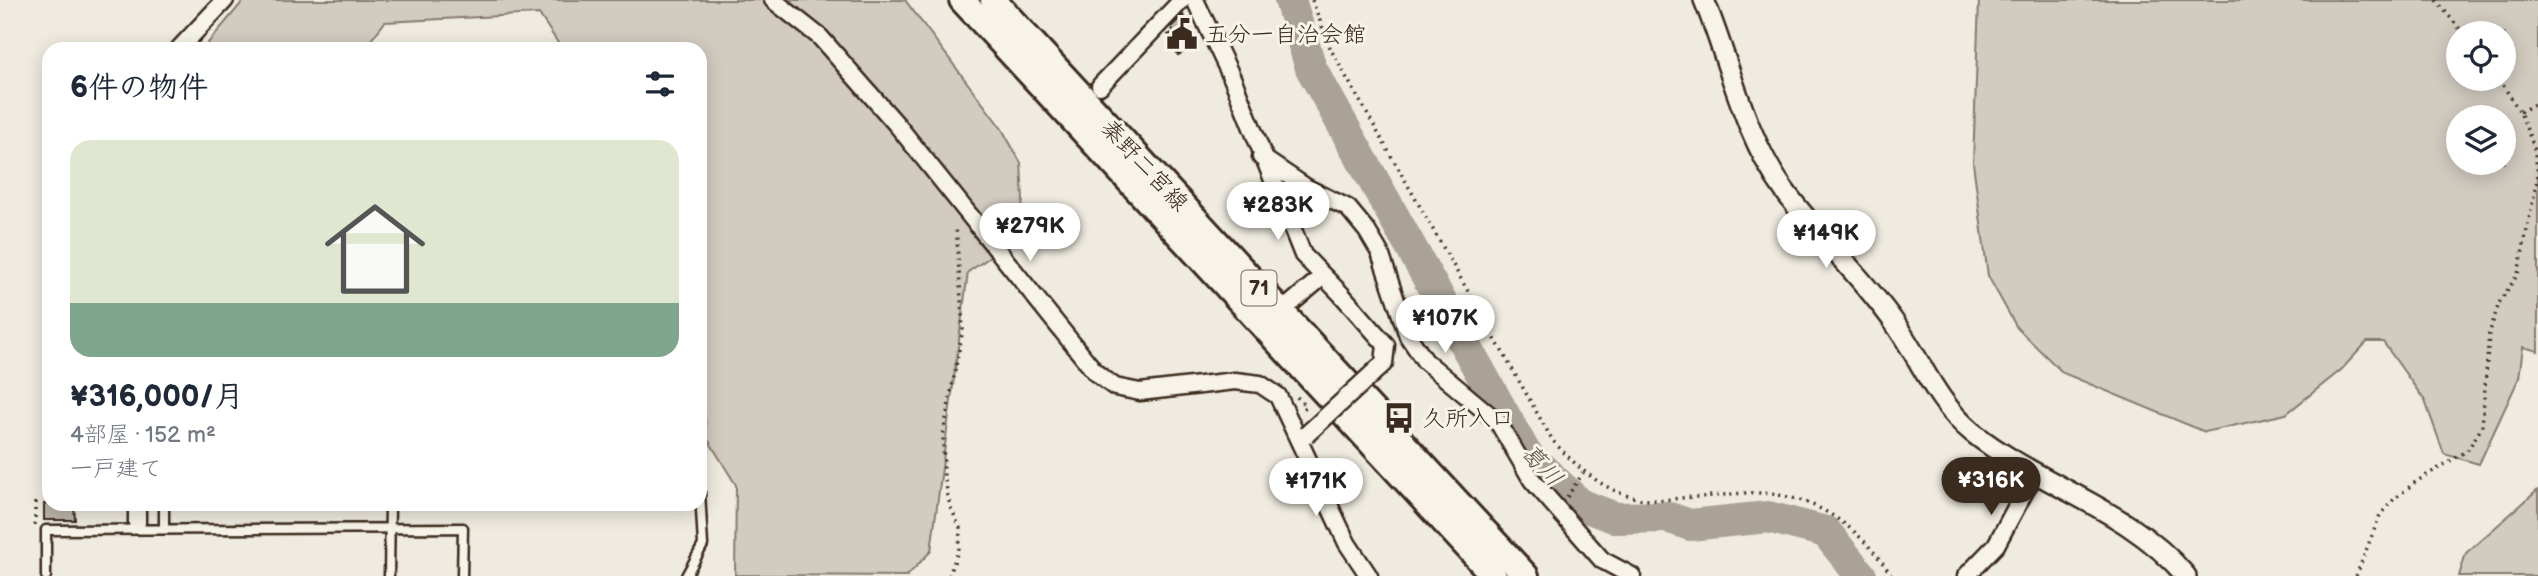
<!DOCTYPE html>
<html lang="ja">
<meta charset="utf-8">
<style>
body{margin:0;font-family:"Balsamiq Sans","Klee One",sans-serif;background:#f2f2f3;color:#1f2937;height:100vh;display:flex;flex-direction:column;font-size:26px;white-space:nowrap}
*{box-sizing:border-box;margin:0}
p{font-size:23px;color:#747a83}
.icon{flex:none;width:38px;height:38px;fill:none;stroke:currentColor;stroke-width:2;stroke-linecap:round;stroke-linejoin:round}
.map{position:relative;flex:1;overflow:hidden}
.drawer{position:absolute;left:42px;top:42px;width:665px;height:469px;display:flex;flex-direction:column;background:#fff;border-radius:21px;box-shadow:0 4px 18px #0003}
.drawer>*{flex:none}
.tools{position:absolute;left:2446px;top:21px;display:grid;gap:14px}
.tools a{display:grid;place-items:center;width:70px;height:70px;border-radius:50%;background:#fff;box-shadow:0 4px 18px #0003;font-size:35px}
.price{position:absolute;translate:-50% -60px;padding:0 16px;border-radius:24px;background:#fff;color:#222;font-size:23px;line-height:46px;filter:drop-shadow(0 2px 4px #0008)}
.price::after{content:'';position:absolute;left:50%;top:42px;width:21px;height:16px;margin-left:-10px;background:inherit;clip-path:polygon(0 0,100% 0,50% 100%)}
.price.active{background:#3b2a1e;color:#fff}
ul{padding:0;list-style:none}
li{display:grid;align-content:center;gap:14px;height:371px;padding:0 28px}
li span{display:grid;place-items:center;height:217px;border-radius:21px;color:#555}
li>.icon{margin-inline-start:auto}
span .icon{width:126px;height:126px;fill:#fffc;stroke-width:1}
li b{font-size:30px}
h2{display:flex;justify-content:space-between;align-items:center;height:84px;padding:0 28px;font-size:30px}
.map>svg:first-child{display:block}
.green{fill:#d1cbc0;stroke:#867a6f;stroke-width:2;fill-rule:evenodd}
.lines{fill:none;stroke-linecap:round;stroke-linejoin:round}
.river{stroke:#aaa296;stroke-width:32}
.building{fill:#bdb5aa;stroke:#3b2a1e;stroke-width:2}
.service-casing{stroke:#3b2a1e;stroke-width:13}
.minor-casing{stroke:#3b2a1e;stroke-width:21}
.tertiary-casing{stroke:#3b2a1e;stroke-width:24}
.primary-casing{stroke:#3b2a1e;stroke-width:30}
.path{stroke:#3b2a1e;stroke-width:3.5;stroke-dasharray:2 5;stroke-linecap:butt}
.service{stroke:#f7f3e8;stroke-width:8}
.minor{stroke:#f7f3e8;stroke-width:16}
.tertiary{stroke:#f7f3e8;stroke-width:19}
.primary{stroke:#f7f3e8;stroke-width:24}
.minor-bridge-casing{stroke:#3b2a1e;stroke-width:21;stroke-linecap:butt}
.minor-bridge{stroke:#f7f3e8;stroke-width:16}
.labels{text-anchor:middle;stroke-width:6;stroke-linejoin:round;paint-order:stroke}
.shield{fill:#f7f3e8;stroke:#73665b;stroke-width:2}
.shield-label{font-size:21px;font-weight:bold;fill:#3b2a1e}
.poi-label{font-size:23px;fill:#3b2a1e;stroke:#f7f3e8;text-anchor:start}
.street-label{font-size:23px;fill:#3b2a1e;stroke:#f7f3e8}
.water-label{font-size:24px;font-style:italic;fill:#625448;stroke:#f7f3e8}
</style>
<div class="map">
<svg width="2538" height="576" viewBox="0 0 2538 576">
<rect width="100%" height="100%" fill="#efebe0"/>
<filter id="ink" filterUnits="userSpaceOnUse"><feTurbulence type="fractalNoise" baseFrequency=".0143" numOctaves="2"/><feDisplacementMap in="SourceGraphic" scale="14" xChannelSelector="R" yChannelSelector="G"/><feConvolveMatrix kernelMatrix="1 2 1 2 8 2 1 2 1" color-interpolation-filters="sRGB"/></filter>
<g filter="url(#ink)">
<g class="green">
<polygon points="244,0 905,0 1002,129 1021,163 1023,200 1018,238 968,272 931,551 907,576 735,575 736,485 707,438 700,377 700,49 562,49 539,14 385,22 364,49 203,49"/>
<path d="M1979,0h559v351l-15,-4 -4,31 -40,86 -35,-10 -19,-53 -42,-59h-16l-26,28 -55,44 -81,18 -142,-59 -46,-45 -29,-52 -15,-113zM2459,33h45v46h-45zM2459,117h45v46h-45z"/>
<polygon points="2538,490 2538,576 2459,576 2466,553"/>
</g>
<g class="lines">
<polyline class="river" points="1290,0 1311,68 1526,454 1581,505 1616,518 1667,517 1690,525 1768,517 1826,532 1861,576"/>
</g>
<g class="building">
<polygon points="1183,15 1198,44 1178,55 1168,35 1174,32 1171,27"/>
<polygon points="44,504 74,504 75,520 44,520"/>
</g>
<g class="lines">
<defs>
<g id="service">
<polyline points="164,504 164,529"/>
<polyline points="46,576 46,530 463,528 462,576"/>
<polyline points="389,576 390,504"/>
<polyline points="686,576 703,545 700,492"/>
</g>
<g id="minor">
<polyline points="773,0 820,37 898,126 1096,373 1115,387 1140,392 1235,381 1260,384 1278,396 1347,543 1369,576"/>
<polyline points="1195,0 1233,80 1303,255 1341,294"/>
<polyline points="179,49 225,0"/>
<polyline points="1100,86 1182,0"/>
<polyline points="1261,157 1307,188 1348,208 1367,231 1380,253 1408,336 1425,361 1498,422 1532,480 1602,560 1632,576"/>
<polyline points="1281,312 1322,277"/>
<polyline points="137,523 137,504"/>
<polyline points="1966,576 1996,545 2034,474"/>
</g>
<path id="tertiary" d="M1704,0c26,63 39,133 80,190 34,47 79,87 112,135 25,36 41,78 76,107 69,55 157,76 214,144"/>
<g id="primary">
<polyline points="962,0 1494,576"/>
<polyline points="993,0 1526,576"/>
</g>
</defs>
<use href="#service" class="service-casing"/>
<use href="#minor" class="minor-casing"/>
<use href="#tertiary" class="tertiary-casing"/>
<use href="#primary" class="primary-casing"/>
<g class="path">
<path d="M1312,0l19,50 222,391c25,27 51,51 88,58 16,3 36,-1 53,-2 21,0 43,-5 64,-4 59,2 102,35 134,83"/>
<polyline points="2436,0 2463,33"/>
<polyline points="2520,112 2538,102"/>
<polyline points="1297,397 1306,407 1303,409"/>
<polyline points="1567,497 1583,473"/>
<polyline points="35,525 35,498"/>
<polyline points="949,576 959,548 960,528 950,506 944,475 943,435 963,329 956,226"/>
<polyline points="2356,576 2380,515 2395,498 2417,481 2467,451 2482,427 2489,334 2499,303 2518,274 2538,175 2534,147 2520,112 2499,79"/>
</g>
<use href="#service" class="service"/>
<use href="#minor" class="minor"/>
<use href="#tertiary" class="tertiary"/>
<use href="#primary" class="primary"/>
<defs>
<polyline id="minor-bridge" points="1306,435 1384,363 1386,345 1341,294"/>
</defs>
<use href="#minor-bridge" class="minor-bridge-casing"/>
<use href="#minor-bridge" class="minor-bridge"/>
</g>
</g>
<defs>
<symbol id="civic-bare" viewBox="-9 -9 18 18"><path d="M-.6-6.5H3V-4.5H.6V-3L4-1V1h2V6H-6V1h2V-1L-.6-3ZM-1.2 2.5V6h2.4V2.5Z" fill="#3b2a1e" stroke="#f7f3e8" stroke-width="2.5" paint-order="stroke"/></symbol>
<symbol id="bus-bare" viewBox="-9 -9 18 18"><path d="M-5-6H5V4H4V6H2V4H-2V6H-4V4H-5ZM-3.5-4V0h7V-4ZM-3.5 1.2v1.5H-2V1.2ZM2 1.2v1.5H3.5V1.2Z" fill="#3b2a1e" stroke="#f7f3e8" stroke-width="2.5" paint-order="stroke"/></symbol>
</defs>
<g fill-rule="evenodd">
<use href="#civic-bare" x="1160" y="12" width="44" height="44"/>
<use href="#bus-bare" x="1377" y="396" width="44" height="44"/>
</g>
<g class="labels">
<rect class="shield" x="1241.5" y="270.5" width="35" height="35" rx="5"/>
<g class="shield-label">
<text x="1259" y="295">71</text>
</g>
<g class="poi-label">
<text x="1205" y="42">五分一自治会館</text>
<text x="1422" y="426">久所入口</text>
</g>
<g class="street-label">
<text transform="translate(1145 165) rotate(47)" y="8">秦野二宮線</text>
</g>
<g class="water-label">
<text transform="translate(1542 465) rotate(47)" y="8">葛川</text>
</g>
</g>
</svg>
<div class="tools">
<a><svg class="icon" aria-label="locate" viewBox="0 0 24 24"><circle cx="12" cy="12" r="6"/><path d="M12 2v4M12 18v4M2 12h4M18 12h4"/></svg></a>
<a><svg class="icon" aria-label="layers" viewBox="0 0 24 24"><path d="M12 4l9 5-9 5-9-5zM3 14l9 5 9-5"/></svg></a>
</div>
<b class="price" style="left:1278px;top:242px">¥283K</b>
<b class="price" style="left:1030px;top:263px">¥279K</b>
<b class="price" style="left:1826px;top:270px">¥149K</b>
<b class="price" style="left:1445px;top:355px">¥107K</b>
<b class="price active" style="left:1991px;top:517px">¥316K</b>
<b class="price" style="left:1316px;top:518px">¥171K</b>
<section class="drawer">
<h2>6件の物件<svg class="icon" aria-label="filters" viewBox="0 0 24 24"><path d="M4 7h16M4 17h16"/><circle cx="9" cy="7" r="2"/><circle cx="15" cy="17" r="2"/></svg></h2>
<ul>
<li><span style="background:linear-gradient(#dfe7d0 75%,#7fa58c 0)"><svg class="icon" aria-label="home" viewBox="0 0 24 24"><path d="M3 11l9-7 9 7M6 9v11h12V9"/></svg></span><div><b>¥316,000/月</b><p>4部屋 · 152 m²</p><p>一戸建て</p></div></li>
</ul>
</section>
</div>
